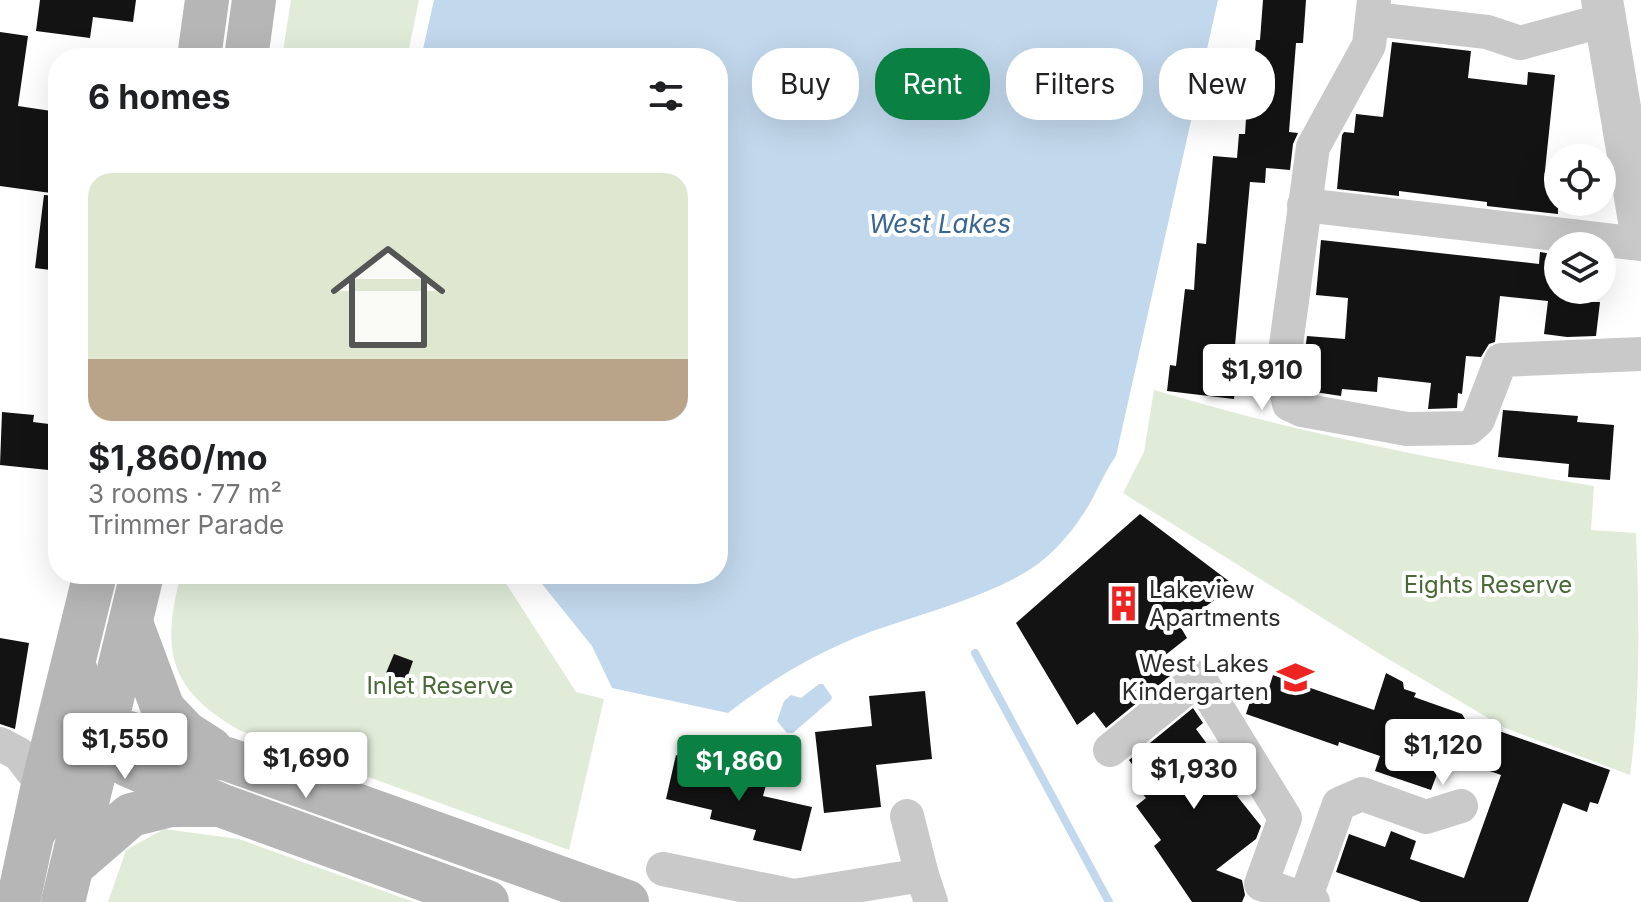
<!DOCTYPE html>
<meta charset="utf-8">
<style>
body{margin:0;font-family:Inter,sans-serif;background:#f2f2f2;color:#202124;height:100vh;display:flex;flex-direction:column;font-size:30px;white-space:nowrap}
*{box-sizing:border-box;margin:0}
p{font-size:26px;color:#757577}
.icon{flex:none;width:44px;height:44px;fill:none;stroke:currentColor;stroke-width:2;stroke-linecap:round;stroke-linejoin:round}
.map{position:relative;flex:1;overflow:hidden}
.side{position:absolute;left:48px;top:48px;width:680px;height:536px;display:flex;flex-direction:column;background:#fff;border-radius:32px;box-shadow:0 8px 32px #0002}
.side>*{flex:none}
.guide{position:absolute;left:752px;top:48px;width:760px;height:72px;display:flex;gap:16px}
.tools{position:absolute;left:1544px;top:144px;display:grid;gap:16px}
.tools a{display:grid;place-items:center;width:72px;height:72px;border-radius:50%;background:#fff;box-shadow:0 8px 32px #0002;font-size:40px}
.price{position:absolute;translate:-50% -68px;padding:0 18px;border-radius:8px;background:#fff;color:#222;font-size:26px;line-height:52px;filter:drop-shadow(0 2px 4px #0008)}
.price::after{content:'';position:absolute;left:50%;top:48px;width:24px;height:18px;margin-left:-12px;background:inherit;clip-path:polygon(0 0,100% 0,50% 100%)}
.price.active{background:#0b8043;color:#fff}
ul{padding:0;list-style:none}
li{display:grid;align-content:center;gap:16px;height:424px;padding:0 40px}
li span{display:grid;place-items:center;height:248px;border-radius:24px;color:#555}
li>.icon{margin-inline-start:auto}
span .icon{width:144px;height:144px;fill:#fffc;stroke-width:1}
li b{font-size:34px}
h2{display:flex;justify-content:space-between;align-items:center;height:96px;padding:0 40px;font-size:34px}
.chip{padding:0 28px;border-radius:32px;background:#fff;box-shadow:0 8px 32px #0002;font-size:28px;line-height:72px}
.chip.active{background:#0b8043;color:#fff}
.map>svg:first-child{display:block}
.green{fill:#e0ebd8}
.water{fill:#c2d8ec}
.lines{fill:none;stroke-linecap:round;stroke-linejoin:round}
.stream{stroke:#c2d8ec;stroke-width:8}
.building{fill:#131313}
.minor{stroke:#c9c9c9;stroke-width:34}
.tertiary{stroke:#c9c9c9;stroke-width:42}
.secondary{stroke:#b6b6b6;stroke-width:44}
.labels{text-anchor:middle;stroke-width:8;stroke-linejoin:round;paint-order:stroke}
.park-label{font-size:24px;fill:#4b6937;stroke:#fff}
.poi-label{font-size:24px;fill:#2c2c2c;stroke:#fff;text-anchor:start}
.water-label{font-size:26px;font-style:italic;fill:#376791;stroke:#fff}
</style>
<div class="map">
<svg width="1641" height="902" viewBox="0 0 1641 902">
<rect width="100%" height="100%" fill="#fff"/>
<g class="green">
<polygon points="291,0 419,0 407,58 282,58"/>
<path d="M1154,390c143,43 292,72 440,96l-3,44 45,3c3,80 5,162 -6,242l-125,-47 -125,-74 -257,-161 21,-41z"/>
<path d="M181,574h319l76,118 28,7 -35,151 -330,-120c-71,-41 -78,-80 -58,-156z"/>
<polygon points="164,829 239,839 414,902 108,902 126,850"/>
</g>
<g class="water">
<path d="M434,0h784l-102,456c-11,15 -17,31 -26,47 -12,21 -28,41 -46,56 -40,34 -124,55 -174,73 -53,20 -98,47 -142,81l-116,-25 -20,-42 -58,-72h184v-516h-297z"/>
<polygon points="819,684 823,684 832,697 831,700 793,733 787,733 777,721 784,701 791,695 801,698"/>
</g>
<g class="lines">
<polyline class="stream" points="975,653 1109,902"/>
</g>
<g class="building">
<polygon points="40,0 136,0 133,22 93,17 90,38 36,31"/>
<polygon points="1263,0 1306,0 1303,43 1296,43 1289,132 1298,133 1293,144 1290,170 1266,168 1265,183 1250,182 1233,367 1237,369 1234,399 1167,391 1170,365 1176,366 1185,289 1194,290 1197,243 1206,244 1213,156 1237,158 1239,134 1245,134 1249,73 1253,74 1256,40 1260,40"/>
<polygon points="0,32 28,36 18,106 58,112 58,194 0,186"/>
<polygon points="1392,42 1471,51 1468,78 1527,85 1528,72 1555,75 1544,180 1558,182 1558,214 1487,206 1487,202 1399,191 1399,196 1337,189 1342,135 1344,132 1354,133 1356,114 1383,117"/>
<polygon points="44,195 58,196 58,271 35,268"/>
<polygon points="1321,240 1539,264 1540,252 1558,255 1558,290 1592,290 1590,302 1600,302 1596,336 1567,337 1544,334 1548,301 1500,296 1495,342 1489,344 1481,357 1466,356 1462,394 1458,393 1457,408 1428,409 1431,383 1378,377 1377,392 1342,389 1341,396 1308,391 1302,373 1307,336 1345,339 1348,298 1316,295"/>
<polygon points="1503,410 1578,416 1577,422 1614,425 1610,480 1568,477 1569,464 1498,457"/>
<polygon points="2,412 34,415 33,422 57,425 55,443 58,443 58,471 0,465"/>
<polygon points="1140,514 1234,585 1180,626 1187,638 1159,660 1170,676 1106,728 1094,712 1077,725 1016,623"/>
<polygon points="0,638 29,643 15,729 0,724"/>
<polygon points="394,654 413,661 406,681 386,673"/>
<polygon points="1386,673 1403,682 1404,689 1416,693 1414,697 1462,714 1465,719 1610,770 1598,804 1590,802 1587,812 1563,803 1528,902 1421,902 1336,872 1349,834 1385,847 1391,831 1416,841 1410,859 1464,878 1501,775 1461,761 1460,765 1451,762 1448,769 1440,766 1431,790 1375,771 1380,756 1339,742 1338,746 1246,714 1254,689 1267,694 1273,675 1374,710"/>
<polygon points="925,691 932,759 876,765 881,807 824,813 815,732 872,726 869,696"/>
<polygon points="1193,708 1203,723 1196,729 1227,771 1224,773 1240,794 1237,796 1261,826 1256,839 1216,870 1242,880 1245,895 1242,902 1192,902 1154,846 1161,840 1136,806 1146,798 1138,788 1146,783 1129,760"/>
<polygon points="676,755 722,766 720,774 766,785 763,796 812,807 801,851 753,840 756,830 710,819 712,810 666,799"/>
</g>
<g class="lines">
<g class="minor">
<polyline points="1374,0 1369,45 1313,147 1282,374 1289,404 1302,410 1407,429 1469,428 1478,420 1501,360 1641,354"/>
<polyline points="1374,19 1487,32 1520,43 1605,20"/>
<polyline points="1304,205 1641,244"/>
<polyline points="0,744 19,754 43,785"/>
<polyline points="1110,750 1199,678 1285,818 1261,884 1313,902"/>
<polyline points="907,816 922,875"/>
<polyline points="663,869 794,896 922,875 931,902"/>
<polyline points="1305,899 1339,804 1362,794 1426,817 1461,806"/>
</g>
<polyline class="tertiary" points="1602,0 1641,233"/>
<g class="secondary">
<polyline points="199,58 207,0"/>
<polyline points="246,58 254,0"/>
<polyline points="131,623 163,709 186,733 211,749"/>
<polyline points="74,665 91,727 101,740 126,764 220,805 487,902"/>
<polyline points="34,831 63,791 68,772 81,753 101,740 129,733 182,752 227,759 627,902"/>
<polyline points="72,866 131,815 171,805 213,805"/>
<polyline points="18,902 43,785 95,574"/>
<polyline points="63,902 142,574"/>
</g>
</g>
<defs>
<symbol id="building-bare" viewBox="-9 -9 18 18"><path d="M-4-6H4V6H1V3H-1V6H-4ZM-2.5-4.3h1.7v1.8h-1.7ZM.8-4.3h1.7v1.8H.8ZM-2.5-1h1.7V.8h-1.7ZM.8-1h1.7V.8H.8Z" fill="#ee2423" stroke="#fff" stroke-width="2.5" paint-order="stroke"/></symbol>
<symbol id="school-bare" viewBox="-9 -9 18 18"><path d="M0-5L7-2L0 1L-7-2ZM-4 1L0 2.5L4 1V4Q0 6-4 4Z" fill="#ee2423" stroke="#fff" stroke-width="2.5" paint-order="stroke"/></symbol>
</defs>
<g fill-rule="evenodd">
<use href="#building-bare" x="1098" y="578" width="51" height="51"/>
<use href="#school-bare" x="1270" y="652" width="51" height="51"/>
</g>
<g class="labels">
<g class="park-label">
<text x="1488" y="593">Eights Reserve</text>
<text x="440" y="694">Inlet Reserve</text>
</g>
<g class="poi-label">
<text x="1149" y="598">Lakeview<tspan x="1149" dy="28">Apartments</tspan></text>
<text x="1269" y="672" text-anchor="end">West Lakes<tspan x="1269" dy="28">Kindergarten</tspan></text>
</g>
<g class="water-label">
<text x="940" y="233">West Lakes</text>
</g>
</g>
</svg>
<div class="tools">
<a><svg class="icon" aria-label="locate" viewBox="0 0 24 24"><circle cx="12" cy="12" r="6"/><path d="M12 2v4M12 18v4M2 12h4M18 12h4"/></svg></a>
<a><svg class="icon" aria-label="layers" viewBox="0 0 24 24"><path d="M12 4l9 5-9 5-9-5zM3 14l9 5 9-5"/></svg></a>
</div>
<b class="price" style="left:1262px;top:412px">$1,910</b>
<b class="price" style="left:125px;top:781px">$1,550</b>
<b class="price" style="left:1443px;top:787px">$1,120</b>
<b class="price" style="left:306px;top:800px">$1,690</b>
<b class="price active" style="left:739px;top:803px">$1,860</b>
<b class="price" style="left:1194px;top:811px">$1,930</b>
<div class="guide">
<a class="chip">Buy</a>
<a class="chip active">Rent</a>
<a class="chip">Filters</a>
<a class="chip">New</a>
</div>
<section class="side">
<h2>6 homes<svg class="icon" aria-label="filters" viewBox="0 0 24 24"><path d="M4 7h16M4 17h16"/><circle cx="9" cy="7" r="2"/><circle cx="15" cy="17" r="2"/></svg></h2>
<ul>
<li><span style="background:linear-gradient(#dfe7d0 75%,#b9a48a 0)"><svg class="icon" aria-label="home" viewBox="0 0 24 24"><path d="M3 11l9-7 9 7M6 9v11h12V9"/></svg></span><div><b>$1,860/mo</b><p>3 rooms · 77 m²</p><p>Trimmer Parade</p></div></li>
</ul>
</section>
</div>
